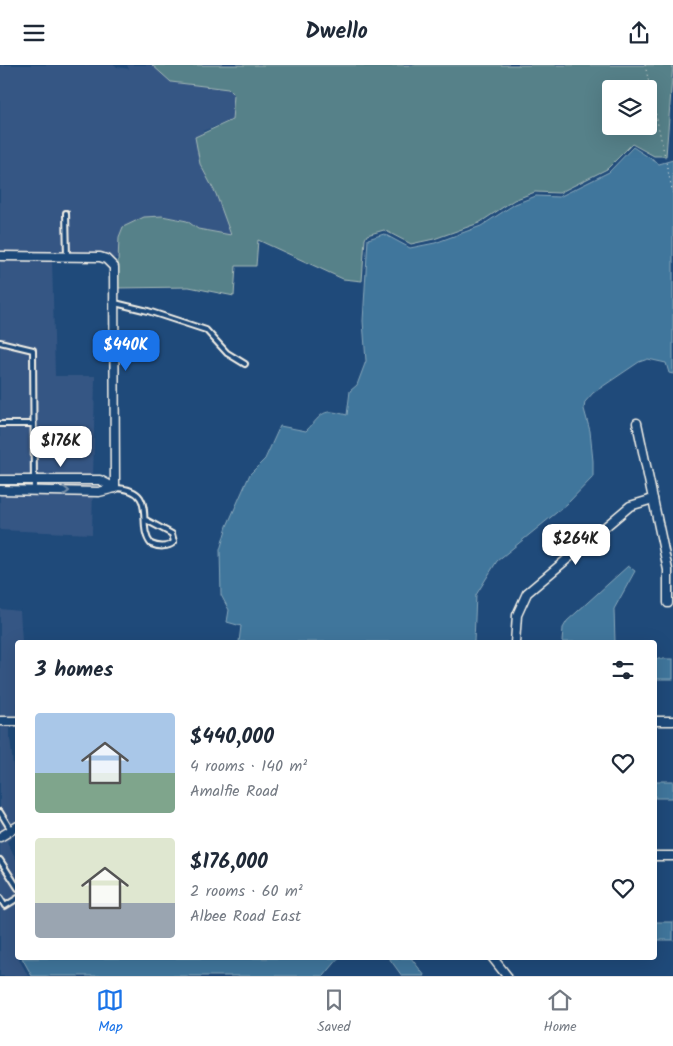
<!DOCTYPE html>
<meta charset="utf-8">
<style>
body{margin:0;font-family:Kalam,sans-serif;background:#f2f2f3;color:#1f2937;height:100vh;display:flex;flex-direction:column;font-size:19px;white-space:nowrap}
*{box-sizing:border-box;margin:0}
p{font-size:16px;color:#747a83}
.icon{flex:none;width:28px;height:28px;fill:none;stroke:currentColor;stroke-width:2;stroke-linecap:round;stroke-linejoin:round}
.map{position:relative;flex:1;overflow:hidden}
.details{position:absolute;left:15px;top:575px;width:642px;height:320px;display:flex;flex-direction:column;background:#fff;border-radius:5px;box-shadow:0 5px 20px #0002}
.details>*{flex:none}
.fabs{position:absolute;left:602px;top:15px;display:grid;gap:10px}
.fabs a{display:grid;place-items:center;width:55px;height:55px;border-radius:5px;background:#fff;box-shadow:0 5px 20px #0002;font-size:25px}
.price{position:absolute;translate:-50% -42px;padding:0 11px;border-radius:10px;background:#fff;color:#222;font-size:16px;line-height:32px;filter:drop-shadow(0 1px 2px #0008)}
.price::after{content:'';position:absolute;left:50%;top:30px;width:15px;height:11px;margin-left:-8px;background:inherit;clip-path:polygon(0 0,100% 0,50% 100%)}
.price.selected{background:#1a73e8;color:#fff}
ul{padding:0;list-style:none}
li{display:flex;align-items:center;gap:15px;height:125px;padding:0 20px}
li span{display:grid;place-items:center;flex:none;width:140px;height:100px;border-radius:5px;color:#555}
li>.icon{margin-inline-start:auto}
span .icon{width:60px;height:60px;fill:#fffc;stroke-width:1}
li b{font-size:21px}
h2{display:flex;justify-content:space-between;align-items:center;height:60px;padding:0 20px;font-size:21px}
header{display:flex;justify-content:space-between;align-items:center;height:65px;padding:0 20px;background:#fff;font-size:22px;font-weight:700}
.menu{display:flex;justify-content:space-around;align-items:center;height:70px;border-top:1px solid #e0e1e3;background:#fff;font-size:14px;color:#747a83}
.menu a{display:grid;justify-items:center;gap:2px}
.menu .selected{color:#1a73e8}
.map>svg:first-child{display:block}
.built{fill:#365784}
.green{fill:#578189;stroke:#a6b9b8;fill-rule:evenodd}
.water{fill:#40769c;stroke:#88a7ba}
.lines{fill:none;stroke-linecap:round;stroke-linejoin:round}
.lane-casing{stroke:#f4f1e8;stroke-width:8}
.street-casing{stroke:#f4f1e8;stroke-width:11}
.path{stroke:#f4f1e8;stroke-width:1;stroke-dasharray:1 4;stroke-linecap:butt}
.lane{stroke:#1f4a7a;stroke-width:4}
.street{stroke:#1f4a7a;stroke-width:8}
.oneway{stroke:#748da6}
</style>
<header><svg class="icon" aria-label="menu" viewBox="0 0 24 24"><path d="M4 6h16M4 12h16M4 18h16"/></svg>Dwello<svg class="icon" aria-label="share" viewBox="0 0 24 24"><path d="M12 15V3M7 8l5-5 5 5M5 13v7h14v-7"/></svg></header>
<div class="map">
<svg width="673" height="911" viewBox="0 0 673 911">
<rect width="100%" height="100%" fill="#1f4a7a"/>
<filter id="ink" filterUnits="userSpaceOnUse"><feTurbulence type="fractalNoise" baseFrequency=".02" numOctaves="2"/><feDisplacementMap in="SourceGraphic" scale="10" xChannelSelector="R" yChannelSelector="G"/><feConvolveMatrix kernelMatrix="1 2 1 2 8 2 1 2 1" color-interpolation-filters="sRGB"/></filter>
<g filter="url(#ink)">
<g class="built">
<polygon points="0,0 115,0 117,2 129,4 127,0 152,0 171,17 228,24 234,30 232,55 203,66 200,99 216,129 231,170 198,164 187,156 162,151 119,172 118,193 52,195 55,311 95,311 92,469 0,465"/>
<polygon points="0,544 20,546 22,577 18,578 17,663 9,663 14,710 17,715 17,768 7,777 17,796 18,892 28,911 0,911"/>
</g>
<path class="green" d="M152,0h521l-7,91h-12l-22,-12 -25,25 -48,24 -24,-1 -21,8 -35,23 -45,16 -23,5 -27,-14 -17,5 -2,4 -3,42 -19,-2 -85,-39 -2,26h-20l-2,30 -45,-9 -72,1 2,-51 4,-10 21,-10 18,-1 25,5 11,8 33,6 -15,-41 -16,-30 -5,-27 37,-17 2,-25 -6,-6 -57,-7zM611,24h38v37h-38z"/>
<g class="water">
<path d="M633,82l26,17 14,-4v214l-4,-1 -3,-10 -18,-4 -9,3 -46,31 -8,9 -1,7 6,22 3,30v16l-26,27 -70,57 -21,34 -2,47h-235l2,-16 -14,-4 2,-12 -8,-15 -1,-45 7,-24 23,-52 15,-15 15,-33 26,5c18,-18 15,-23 41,-16l3,-24 7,-6 9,-24 -3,-40 5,-82 16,-5 26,14 25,-5 46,-17 34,-22 21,-8 23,1 50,-25z"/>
<polygon points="628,501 635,506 614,544 615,577 562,577 563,563 567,556"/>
<rect x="655" y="594" width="18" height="20"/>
<rect x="655" y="716" width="18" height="17"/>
<rect x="655" y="857" width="18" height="18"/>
<polygon points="22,893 339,893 324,911 32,911"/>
<polygon points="389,893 411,893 425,911 402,911"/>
</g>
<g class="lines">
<defs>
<g id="lane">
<polyline points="66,148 67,192"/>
<polyline points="115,238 148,246 206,265 227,288 245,299"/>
<polyline points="0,277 33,285 34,425"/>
<polyline points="0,359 33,359"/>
<path d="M115,423c45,1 20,37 36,56 7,3 17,4 23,-2l-2,-8 -26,-14"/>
<polyline points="0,747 11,765"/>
<polyline points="0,795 18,823"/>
<polyline points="0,833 5,841 18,833"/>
</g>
<g id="street">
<polyline points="0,191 100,192 106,194 114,202 115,423"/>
<polyline points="637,358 668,505 668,538"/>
<polyline points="0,415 100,415 115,423"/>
<polyline points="0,425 99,427 115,423"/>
<polyline points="515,578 517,550 527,528 630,441 653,434"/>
<polyline points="0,656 18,656"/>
<polyline points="655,656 673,656"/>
<polyline points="0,772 18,761"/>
<polyline points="655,791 673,791"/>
<polyline points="492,892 507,911"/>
</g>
</defs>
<use href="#lane" class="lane-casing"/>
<use href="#street" class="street-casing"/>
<polyline class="path" points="645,0 673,129"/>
<use href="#lane" class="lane"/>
<use href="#street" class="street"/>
</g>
<defs><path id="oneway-chevron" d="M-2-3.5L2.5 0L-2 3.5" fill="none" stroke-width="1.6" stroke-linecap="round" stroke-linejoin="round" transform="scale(1.25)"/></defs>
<use class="oneway" href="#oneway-chevron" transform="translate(66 426) rotate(1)"/>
</g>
</svg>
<div class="fabs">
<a><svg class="icon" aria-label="layers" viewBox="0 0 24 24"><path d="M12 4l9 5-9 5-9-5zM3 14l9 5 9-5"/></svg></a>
</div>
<b class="price selected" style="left:126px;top:307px">$440K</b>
<b class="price" style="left:61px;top:403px">$176K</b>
<b class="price" style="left:576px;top:501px">$264K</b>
<section class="details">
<h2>3 homes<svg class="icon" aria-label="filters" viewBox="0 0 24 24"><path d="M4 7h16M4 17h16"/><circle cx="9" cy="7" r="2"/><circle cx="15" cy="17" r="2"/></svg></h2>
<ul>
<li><span style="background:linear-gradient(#a9c7e8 60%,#7fa58c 0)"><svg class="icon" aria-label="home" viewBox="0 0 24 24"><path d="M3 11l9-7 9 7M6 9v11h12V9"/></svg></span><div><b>$440,000</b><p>4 rooms · 140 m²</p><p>Amalfie Road</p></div><svg class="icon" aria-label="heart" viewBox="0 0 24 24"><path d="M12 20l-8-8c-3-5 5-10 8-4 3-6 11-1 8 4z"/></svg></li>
<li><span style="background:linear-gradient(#dfe7d0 65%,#9aa5b1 0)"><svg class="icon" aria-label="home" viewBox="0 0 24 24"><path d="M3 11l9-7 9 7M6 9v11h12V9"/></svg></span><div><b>$176,000</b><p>2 rooms · 60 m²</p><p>Albee Road East</p></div><svg class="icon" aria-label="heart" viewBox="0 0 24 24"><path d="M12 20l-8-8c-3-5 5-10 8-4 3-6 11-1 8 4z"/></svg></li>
</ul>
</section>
</div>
<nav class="menu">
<a class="selected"><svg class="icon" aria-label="map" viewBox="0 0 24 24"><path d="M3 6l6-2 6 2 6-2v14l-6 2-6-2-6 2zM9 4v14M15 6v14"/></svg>Map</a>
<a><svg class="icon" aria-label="saved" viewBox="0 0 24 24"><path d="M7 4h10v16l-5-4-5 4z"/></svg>Saved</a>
<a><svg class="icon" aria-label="home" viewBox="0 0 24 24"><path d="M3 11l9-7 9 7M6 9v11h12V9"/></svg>Home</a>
</nav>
